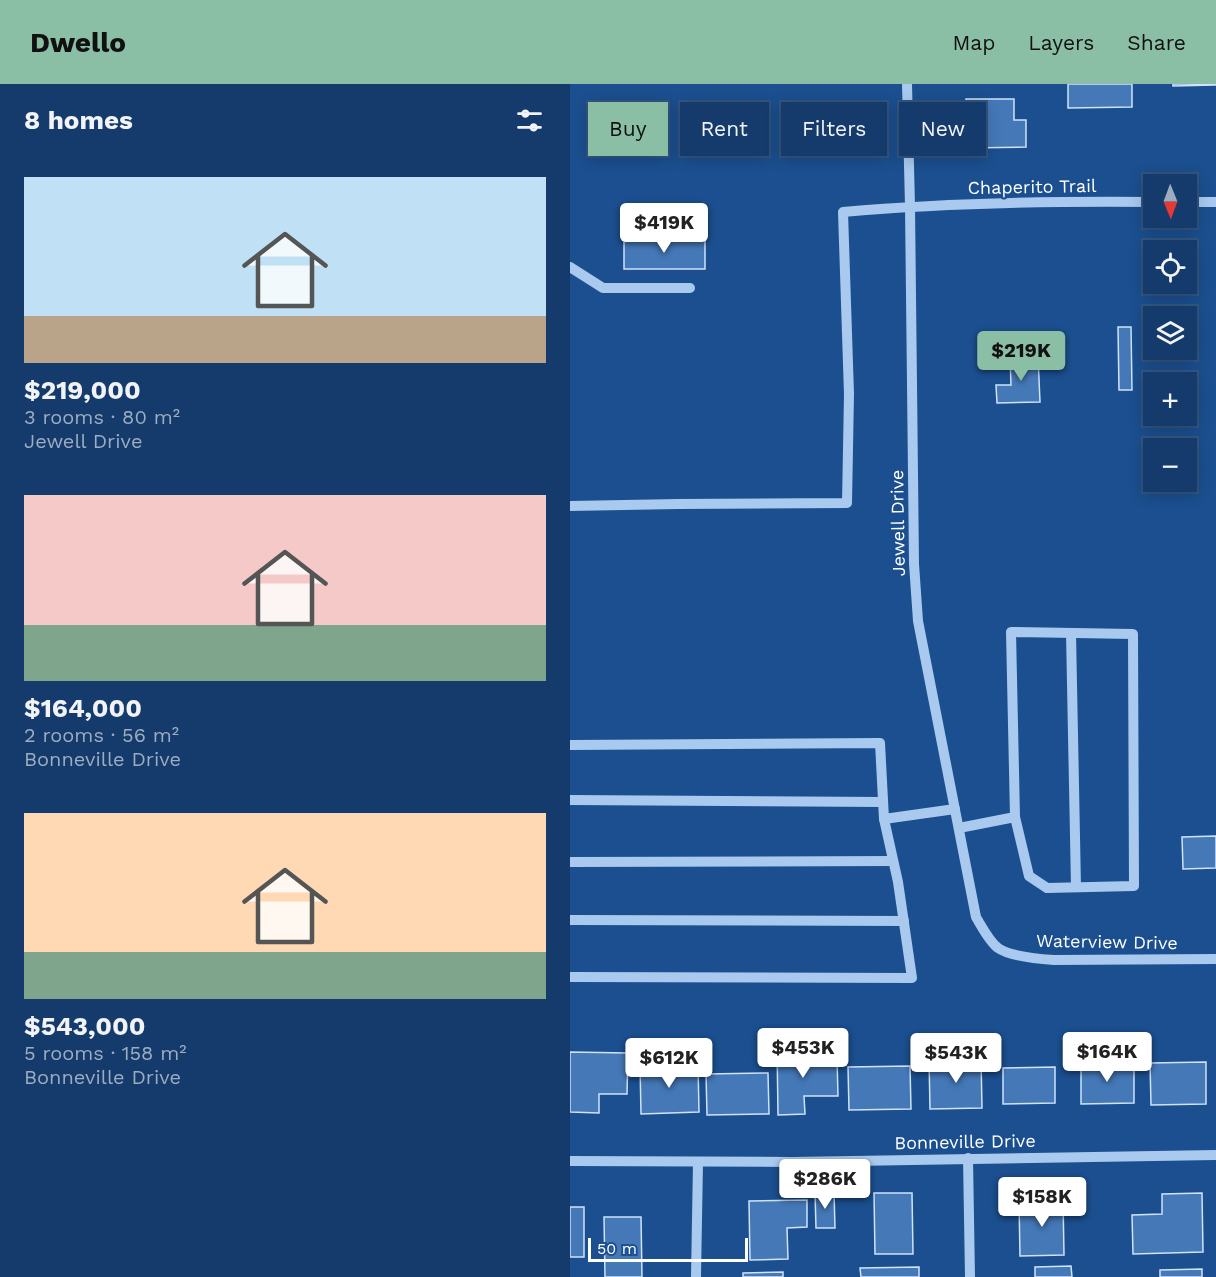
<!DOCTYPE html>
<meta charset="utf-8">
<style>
body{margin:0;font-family:"Work Sans",sans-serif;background:#214673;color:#f1f3f6;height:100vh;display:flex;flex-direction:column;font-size:22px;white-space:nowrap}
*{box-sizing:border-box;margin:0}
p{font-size:20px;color:#9dadc1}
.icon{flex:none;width:33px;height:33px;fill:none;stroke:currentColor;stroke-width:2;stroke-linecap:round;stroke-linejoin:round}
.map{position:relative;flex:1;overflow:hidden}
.sheet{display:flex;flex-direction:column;background:#143b6b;width:570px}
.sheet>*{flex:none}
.hud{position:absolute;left:18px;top:18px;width:537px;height:54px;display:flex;gap:12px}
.needle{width:39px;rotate:179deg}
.fabs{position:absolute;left:573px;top:90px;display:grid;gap:12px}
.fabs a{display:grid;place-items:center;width:54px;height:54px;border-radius:0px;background:#143b6b;box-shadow:0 3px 15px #0003,0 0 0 2px #33557e;font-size:30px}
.scale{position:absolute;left:18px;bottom:15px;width:160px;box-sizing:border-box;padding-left:6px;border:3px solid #fff;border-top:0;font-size:16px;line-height:21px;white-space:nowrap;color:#fff;-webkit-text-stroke:4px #1b4f8f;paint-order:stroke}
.price{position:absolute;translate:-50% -51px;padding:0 14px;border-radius:6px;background:#fff;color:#222;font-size:20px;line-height:39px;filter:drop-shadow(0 2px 3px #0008)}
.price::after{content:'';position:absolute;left:50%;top:36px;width:18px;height:14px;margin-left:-9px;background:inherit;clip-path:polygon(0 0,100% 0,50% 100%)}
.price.current{background:#8abfa5;color:#111}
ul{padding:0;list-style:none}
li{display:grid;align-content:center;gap:12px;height:318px;padding:0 24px}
li span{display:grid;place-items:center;height:186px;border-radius:0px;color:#555}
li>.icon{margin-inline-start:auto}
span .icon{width:108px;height:108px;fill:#fffc;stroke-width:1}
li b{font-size:26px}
h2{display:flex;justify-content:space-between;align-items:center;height:72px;padding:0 24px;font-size:26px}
.pill{padding:0 21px;border-radius:0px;background:#143b6b;box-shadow:0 3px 15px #0003,0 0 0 2px #33557e;font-size:21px;line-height:54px}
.pill.current{background:#8abfa5;color:#111}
header{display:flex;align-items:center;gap:36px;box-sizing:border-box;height:84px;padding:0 30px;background:#8abfa5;color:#111}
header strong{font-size:28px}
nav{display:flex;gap:33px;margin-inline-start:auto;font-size:21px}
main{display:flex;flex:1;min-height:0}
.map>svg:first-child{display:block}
.building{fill:#4478b7;stroke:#cfe3fa;stroke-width:1.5}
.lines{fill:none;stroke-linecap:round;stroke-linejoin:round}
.minor{stroke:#a9c9ee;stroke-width:10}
.labels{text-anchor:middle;stroke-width:4.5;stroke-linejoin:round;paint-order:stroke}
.street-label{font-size:18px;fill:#fff;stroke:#1b4f8f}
</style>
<header>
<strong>Dwello</strong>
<nav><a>Map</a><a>Layers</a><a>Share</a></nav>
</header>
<main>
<section class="sheet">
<h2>8 homes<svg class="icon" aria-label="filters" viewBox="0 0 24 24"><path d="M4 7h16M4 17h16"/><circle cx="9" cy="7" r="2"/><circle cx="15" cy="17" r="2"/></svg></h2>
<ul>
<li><span style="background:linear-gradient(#bfe0f5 75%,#b9a48a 0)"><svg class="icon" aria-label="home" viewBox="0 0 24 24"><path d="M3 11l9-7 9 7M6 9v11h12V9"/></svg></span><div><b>$219,000</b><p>3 rooms · 80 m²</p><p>Jewell Drive</p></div></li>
<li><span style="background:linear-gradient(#f6c9c9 70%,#7fa58c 0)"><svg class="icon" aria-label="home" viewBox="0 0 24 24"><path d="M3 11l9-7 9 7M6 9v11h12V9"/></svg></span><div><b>$164,000</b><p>2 rooms · 56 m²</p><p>Bonneville Drive</p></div></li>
<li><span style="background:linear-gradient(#ffd9b3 75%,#7fa58c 0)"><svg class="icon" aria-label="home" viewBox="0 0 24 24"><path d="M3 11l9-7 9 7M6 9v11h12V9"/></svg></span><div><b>$543,000</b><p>5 rooms · 158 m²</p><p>Bonneville Drive</p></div></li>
</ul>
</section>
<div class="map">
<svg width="646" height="1193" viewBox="0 0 646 1193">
<rect width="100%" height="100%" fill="#1b4f8f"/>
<g class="building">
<polygon points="498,0 562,0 562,23 498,24"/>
<polygon points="603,0 646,0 646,1 603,2"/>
<polygon points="396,15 444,15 444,36 456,36 456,63 396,64"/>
<rect x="54" y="154" width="81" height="31"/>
<polygon points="548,243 561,243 562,306 549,306"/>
<polygon points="468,272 470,318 427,319 426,301 441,301 440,273"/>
<polygon points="646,752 646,784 613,785 612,753"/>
<polygon points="231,960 231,973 267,973 268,1012 234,1012 235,1030 208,1031 207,961"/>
<polygon points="0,968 58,969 57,1010 29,1010 29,1029 0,1028"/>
<polygon points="411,974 412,1024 360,1025 359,975"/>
<polygon points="511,978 564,978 564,1019 511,1020"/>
<polygon points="636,978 636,1020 581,1021 580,979"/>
<polygon points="128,980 129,1028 71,1030 70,981"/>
<polygon points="340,982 341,1025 279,1026 278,983"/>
<polygon points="485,983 485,1019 433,1020 433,984"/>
<polygon points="198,989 199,1030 137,1031 136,990"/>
<polygon points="264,1108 265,1144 246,1144 245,1109"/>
<polygon points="304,1109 342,1109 343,1170 305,1170"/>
<polygon points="632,1109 633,1168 563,1170 562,1131 592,1130 592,1110"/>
<polygon points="237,1116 237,1143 217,1144 218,1175 180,1176 179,1117"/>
<polygon points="493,1116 494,1171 450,1172 449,1117"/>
<rect x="0" y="1123" width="14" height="50"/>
<polygon points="34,1133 71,1133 72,1193 35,1193"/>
<polygon points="501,1182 502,1193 465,1193 465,1183"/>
<polygon points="349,1183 349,1193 291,1193 290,1184"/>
<polygon points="632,1185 632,1193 590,1193 590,1186"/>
<polygon points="213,1188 213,1193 173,1193 173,1189"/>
</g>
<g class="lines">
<g class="minor">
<path d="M337,0l3,122 4,358 4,57 58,296c6,10 13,24 22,31 11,8 42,11 56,12l162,-1"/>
<polyline points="616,118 646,118"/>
<polyline points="0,183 33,204 120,204"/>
<path d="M0,422l108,-2 169,-1 2,-109 -6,-182c103,-9 207,-11 311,-10"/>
<polyline points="501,549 506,803"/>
<polyline points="0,661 310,659 314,735"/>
<polyline points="0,716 313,718"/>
<polyline points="389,744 445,733 441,548 563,550 564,802 477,804 459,792 445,733"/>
<polyline points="0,778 323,777"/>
<polyline points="0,836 334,837"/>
<polyline points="0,893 342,894 328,798 314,735 385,725"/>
<polyline points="398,1074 400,1193"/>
<polyline points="0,1077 222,1078 646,1071"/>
<polyline points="126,1193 128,1078"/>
</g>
</g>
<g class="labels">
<g class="street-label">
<text transform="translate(462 103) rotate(-1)" y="6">Chaperito Trail</text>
<text transform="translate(328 439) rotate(-91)" y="6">Jewell Drive</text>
<text transform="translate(537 858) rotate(1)" y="6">Waterview Drive</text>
<text transform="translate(395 1058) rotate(-1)" y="6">Bonneville Drive</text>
</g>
</g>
</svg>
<div class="fabs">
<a><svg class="needle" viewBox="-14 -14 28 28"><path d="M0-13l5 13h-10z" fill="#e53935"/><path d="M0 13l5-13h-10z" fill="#9dadc1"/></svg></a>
<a><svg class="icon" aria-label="locate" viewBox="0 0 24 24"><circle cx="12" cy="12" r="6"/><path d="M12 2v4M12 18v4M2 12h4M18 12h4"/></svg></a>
<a><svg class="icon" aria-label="layers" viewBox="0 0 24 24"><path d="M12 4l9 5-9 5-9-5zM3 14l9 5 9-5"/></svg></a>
<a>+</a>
<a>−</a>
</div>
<div class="scale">50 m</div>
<b class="price" style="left:94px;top:170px">$419K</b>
<b class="price current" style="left:451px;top:298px">$219K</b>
<b class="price" style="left:233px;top:995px">$453K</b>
<b class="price" style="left:537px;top:999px">$164K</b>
<b class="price" style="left:386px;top:1000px">$543K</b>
<b class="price" style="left:99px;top:1005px">$612K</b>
<b class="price" style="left:255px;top:1126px">$286K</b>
<b class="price" style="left:472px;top:1144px">$158K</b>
<div class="hud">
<a class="pill current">Buy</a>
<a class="pill">Rent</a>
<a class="pill">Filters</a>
<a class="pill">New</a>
</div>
</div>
</main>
